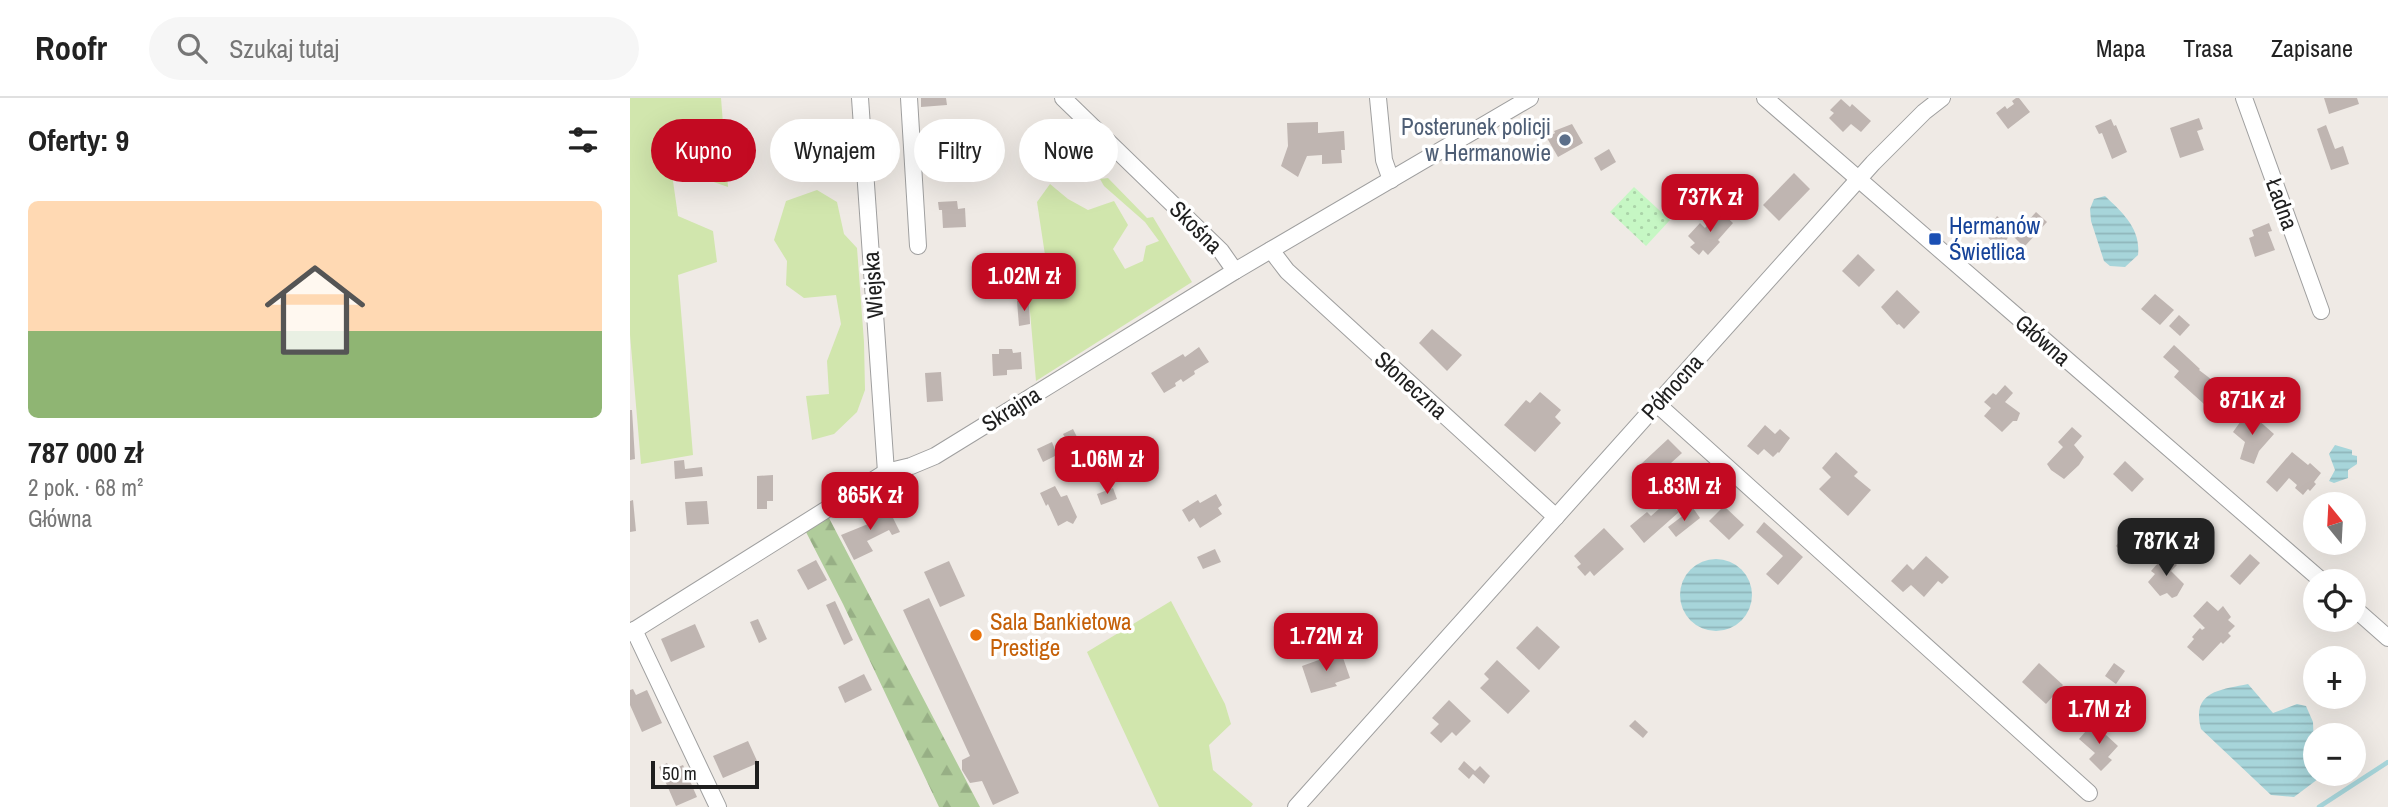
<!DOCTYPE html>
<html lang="pl">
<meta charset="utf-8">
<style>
body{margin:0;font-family:"Archivo Narrow",sans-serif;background:#f6f6f6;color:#222;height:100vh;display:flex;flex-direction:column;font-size:26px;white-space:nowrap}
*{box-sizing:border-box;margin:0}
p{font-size:23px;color:#767676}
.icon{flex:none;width:38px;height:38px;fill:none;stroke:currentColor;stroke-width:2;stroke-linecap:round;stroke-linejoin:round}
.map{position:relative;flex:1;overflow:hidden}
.details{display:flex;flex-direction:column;background:#fff;width:630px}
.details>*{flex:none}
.banner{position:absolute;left:21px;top:21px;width:665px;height:63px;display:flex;gap:14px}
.needle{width:46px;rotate:342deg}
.buttons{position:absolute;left:1673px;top:394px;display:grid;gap:14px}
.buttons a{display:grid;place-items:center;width:63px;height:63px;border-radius:50%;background:#fff;box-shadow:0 7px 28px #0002;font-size:35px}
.scale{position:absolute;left:21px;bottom:18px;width:108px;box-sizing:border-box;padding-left:7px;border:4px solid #1e1e1e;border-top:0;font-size:19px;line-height:24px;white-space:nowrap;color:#1e1e1e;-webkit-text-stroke:5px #fff;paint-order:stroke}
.price{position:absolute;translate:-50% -60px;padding:0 16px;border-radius:14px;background:#c30a22;color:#fff;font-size:23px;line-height:46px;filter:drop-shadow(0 2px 4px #0008)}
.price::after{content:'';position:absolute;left:50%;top:42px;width:21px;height:16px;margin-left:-10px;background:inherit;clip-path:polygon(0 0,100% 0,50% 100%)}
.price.current{background:#222;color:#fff}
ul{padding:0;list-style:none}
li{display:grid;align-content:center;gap:14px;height:371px;padding:0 28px}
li+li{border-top:2px solid #e0e0e0}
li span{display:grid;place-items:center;height:217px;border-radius:10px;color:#555}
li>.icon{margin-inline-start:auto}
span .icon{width:126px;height:126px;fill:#fffc;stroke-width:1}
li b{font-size:30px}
h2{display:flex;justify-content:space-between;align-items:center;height:84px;padding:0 28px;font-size:30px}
.tag{padding:0 24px;border-radius:32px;background:#fff;box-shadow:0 7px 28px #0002;font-size:24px;line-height:63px}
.tag.current{background:#c30a22;color:#fff}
header{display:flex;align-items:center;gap:42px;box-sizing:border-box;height:98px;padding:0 35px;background:#fff;border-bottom:2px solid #e0e0e0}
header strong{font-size:33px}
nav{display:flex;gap:38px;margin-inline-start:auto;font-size:24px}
.search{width:490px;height:63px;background:#f6f6f6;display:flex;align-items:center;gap:18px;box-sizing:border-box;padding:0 24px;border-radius:38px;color:#767676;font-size:26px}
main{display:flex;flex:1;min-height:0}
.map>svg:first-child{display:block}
.grass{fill:#d1e6ad}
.forest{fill:url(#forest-firs)}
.park{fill:url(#park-dots)}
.water{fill:url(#water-rules)}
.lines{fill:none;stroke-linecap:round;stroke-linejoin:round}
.stream{stroke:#a7d5da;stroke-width:4.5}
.building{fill:#bfb5b1}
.minor-casing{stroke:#9f9f9f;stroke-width:18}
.minor{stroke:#fff;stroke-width:16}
.service-dot{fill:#5c6f8a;stroke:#fff;stroke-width:2.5}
.transit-dot{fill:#1a4fb4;stroke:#fff;stroke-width:2.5}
.food-dot{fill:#e8710a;stroke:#fff;stroke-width:2.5}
.labels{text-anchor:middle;stroke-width:7;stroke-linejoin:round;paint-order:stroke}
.service-label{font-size:23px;fill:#4e5e75;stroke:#fff;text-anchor:end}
.street-label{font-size:23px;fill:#1e1e1e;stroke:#fff}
.transit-label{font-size:23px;fill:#164399;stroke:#fff;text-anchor:start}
.food-label{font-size:23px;fill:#c56008;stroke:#fff;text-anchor:start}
</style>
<header>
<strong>Roofr</strong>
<div class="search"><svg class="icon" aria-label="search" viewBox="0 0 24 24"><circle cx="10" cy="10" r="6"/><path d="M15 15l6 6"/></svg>Szukaj tutaj</div>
<nav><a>Mapa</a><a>Trasa</a><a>Zapisane</a></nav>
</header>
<main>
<section class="details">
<h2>Oferty: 9<svg class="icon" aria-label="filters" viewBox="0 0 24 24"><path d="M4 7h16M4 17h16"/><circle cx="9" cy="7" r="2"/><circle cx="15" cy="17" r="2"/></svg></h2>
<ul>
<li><span style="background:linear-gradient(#ffd9b3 60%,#8fb573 0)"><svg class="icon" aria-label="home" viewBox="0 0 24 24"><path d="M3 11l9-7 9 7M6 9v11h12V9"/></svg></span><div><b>787 000 zł</b><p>2 pok. · 68 m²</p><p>Główna</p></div></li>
</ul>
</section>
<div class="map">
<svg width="1758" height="709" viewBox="0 0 1758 709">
<defs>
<pattern id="forest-firs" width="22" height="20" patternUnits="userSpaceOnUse" patternTransform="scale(1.75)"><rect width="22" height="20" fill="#b0cc9b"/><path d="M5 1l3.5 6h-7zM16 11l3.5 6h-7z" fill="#97af85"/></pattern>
<pattern id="park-dots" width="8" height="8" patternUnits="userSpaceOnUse" patternTransform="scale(1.75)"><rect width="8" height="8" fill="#c6f7c4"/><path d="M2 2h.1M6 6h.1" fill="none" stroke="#aad3a8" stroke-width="1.8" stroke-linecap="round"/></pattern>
<pattern id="water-rules" width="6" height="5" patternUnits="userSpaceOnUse" patternTransform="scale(1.75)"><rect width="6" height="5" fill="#a7d5da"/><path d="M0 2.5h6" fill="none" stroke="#8fb6bb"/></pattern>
</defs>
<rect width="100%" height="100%" fill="#efeae5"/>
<g class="grass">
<polygon points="0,0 91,0 98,89 41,69 48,118 83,133 87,164 48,177 63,357 11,366 0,237"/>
<polygon points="478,80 517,120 523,119 562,184 406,283 399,202 410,188 415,157 407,104 420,86 438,101 458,112 484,103 498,127 483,151 495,171 513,163 516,148 529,143 515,124 474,88 470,81"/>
<polygon points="187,92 207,104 214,136 227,150 234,244 235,292 227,314 204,336 182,342 176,298 199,296 197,263 211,226 206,197 174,200 156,187 157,163 144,142 156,103"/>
<polygon points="541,503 595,606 601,626 579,647 583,672 623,706 621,709 529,709 457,554"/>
</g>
<polygon class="forest" points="199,420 350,709 309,709 213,506 176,434"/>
<polygon class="park" points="1004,89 1040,122 1016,148 980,114"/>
<g class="water">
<path d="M1475,98c18,17 36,33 33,59l-13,12 -15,-1 -6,-5 -13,-40 -1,-12 4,-10z"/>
<polygon points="1705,347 1722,352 1722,357 1727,358 1727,366 1718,372 1718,380 1704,385 1699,383 1705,372 1699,356"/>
<circle cx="1086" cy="497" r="36"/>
<path d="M1618,586l25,29 24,-9 9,2 7,16 2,52h5l-2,5 -24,18 -23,-2 -70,-66c-10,-38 19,-39 47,-45z"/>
</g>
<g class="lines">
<polyline class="stream" points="1689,709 1758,664"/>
</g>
<g class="building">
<polygon points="291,0 316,0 317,7 291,9"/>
<polygon points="1386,0 1389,0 1400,14 1378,31 1366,15 1375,8 1377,11 1384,6 1382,3"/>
<polygon points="1694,0 1727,0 1729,6 1699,16"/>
<polygon points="1211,1 1220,9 1222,6 1241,23 1231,34 1221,26 1213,34 1199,20 1204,15 1200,12"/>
<polygon points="1569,20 1573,31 1567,33 1574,52 1550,60 1540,30"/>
<polygon points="1481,21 1484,28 1486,27 1497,54 1482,61 1472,35 1469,36 1465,28"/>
<polygon points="688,24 688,35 714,33 715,52 711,52 712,65 692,66 692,57 677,58 668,79 651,68 658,48 657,25"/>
<polygon points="942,26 953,45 928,59 917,40 925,35 924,33"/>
<polygon points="1696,27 1705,51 1713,48 1719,66 1701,72 1687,31"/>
<polygon points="335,48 337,76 318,78 315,49"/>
<polygon points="979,51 986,64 971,73 964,60"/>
<polygon points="1164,75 1180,91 1149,123 1133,107"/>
<polygon points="327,103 328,111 335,110 336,129 313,130 312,112 309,112 308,104"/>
<polygon points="1090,113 1103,125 1088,142 1090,144 1078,157 1073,152 1069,157 1060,149 1065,145 1058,138 1070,125 1075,130"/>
<polygon points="1406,114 1417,124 1394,149 1384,139"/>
<polygon points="1367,118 1384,132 1370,150 1355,137"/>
<polygon points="1639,125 1642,133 1638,134 1645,152 1625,159 1619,140 1624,138 1622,132"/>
<polygon points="1228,156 1245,172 1229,189 1212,173"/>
<polygon points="1267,192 1290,214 1274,231 1269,226 1267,227 1251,209"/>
<polygon points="1525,196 1544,212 1530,227 1511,211"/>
<polygon points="399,202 400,226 389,228 387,203"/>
<polygon points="1549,217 1560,227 1550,238 1539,228"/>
<polygon points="802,231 832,257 817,273 789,245"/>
<polygon points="1544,247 1570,271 1569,272 1590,288 1574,306 1544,279 1549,273 1533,259"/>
<polygon points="569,249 579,264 564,273 565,276 553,284 551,281 545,285 546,288 534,295 521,275 553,256 555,259"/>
<polygon points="369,251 382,251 383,255 391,254 392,271 377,272 377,277 363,278 362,256 369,256"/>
<polygon points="311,274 313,303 297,304 295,275"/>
<polygon points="1375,287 1383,295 1375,304 1390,315 1387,323 1383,323 1372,334 1354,318 1361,310 1354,304 1363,295 1366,297"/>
<polygon points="910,294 931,312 925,319 931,325 905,354 874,327 896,302 900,305"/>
<polygon points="0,312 2,312 5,361 0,362"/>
<polygon points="1618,313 1644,336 1629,353 1624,366 1610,361 1615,344 1603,334"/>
<polygon points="1135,327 1145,336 1150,331 1160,340 1149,355 1148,354 1143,359 1134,351 1128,357 1117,348"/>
<polygon points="1442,329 1452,338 1444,347 1454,359 1449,367 1434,381 1421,372 1417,366 1433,349 1428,344"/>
<polygon points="443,331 449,343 440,348 433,336"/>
<polygon points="1038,341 1052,355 1041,365 1066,392 1049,408 1010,367"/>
<polygon points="422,344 427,357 413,364 407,351"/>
<polygon points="1206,354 1228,374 1224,378 1241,392 1218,418 1189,391 1201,379 1192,370"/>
<polygon points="1662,354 1678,367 1680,365 1691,375 1684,384 1686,386 1680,393 1678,391 1673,397 1665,390 1667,387 1659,380 1647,394 1636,384"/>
<polygon points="54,362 55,371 72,369 73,378 45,381 44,363"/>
<polygon points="1495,363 1514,381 1502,394 1483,376"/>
<polygon points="143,377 143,403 137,403 137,411 127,411 127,378"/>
<polygon points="425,388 431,399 437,397 447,419 443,426 437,423 428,428 418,406 416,408 410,395"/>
<polygon points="483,390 487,401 471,407 467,396"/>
<polygon points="586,396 592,407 588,410 592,416 570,430 564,420 559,424 552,412 568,402 570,405"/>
<polygon points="3,402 6,433 0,434 0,403"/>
<polygon points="77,403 79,426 57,427 55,404"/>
<polygon points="1038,403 1049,414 1014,445 1000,428 1017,414 1021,418"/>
<polygon points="257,408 270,434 262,437 259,432 237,443 243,453 224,462 211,437 238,426 234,419"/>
<polygon points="1094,408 1114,427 1099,442 1079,423"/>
<polygon points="1063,410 1070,420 1046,439 1038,429"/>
<polygon points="1134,424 1173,459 1148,487 1136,476 1153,458 1126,434"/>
<polygon points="1501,428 1504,428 1521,446 1513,456 1506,449 1497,459 1486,448"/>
<polygon points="974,430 994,451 964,478 960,473 955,478 947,469 951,466 944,458"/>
<polygon points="585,451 591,464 573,471 567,459"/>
<polygon points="1536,456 1547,467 1541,473 1554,486 1547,498 1542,500 1537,495 1530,498 1518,484 1525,476 1521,473"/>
<polygon points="1620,456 1630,465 1610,487 1600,478"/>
<polygon points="1296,458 1319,479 1312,486 1308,483 1294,499 1281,487 1273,494 1261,483 1277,466 1283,472"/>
<polygon points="186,462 197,482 178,492 167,472"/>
<polygon points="319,463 335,498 310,509 294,474"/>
<polygon points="299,500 389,695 363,707 352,683 340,685 332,672 332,662 340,658 273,512"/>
<polygon points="205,503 223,542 214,547 196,507"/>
<polygon points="1577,503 1588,513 1593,508 1601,519 1598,522 1605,528 1598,535 1601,538 1593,546 1591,544 1573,563 1557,549 1564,541 1562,539 1570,530 1572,532 1575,530 1563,518"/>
<polygon points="128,521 137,541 129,545 120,524"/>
<polygon points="65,526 75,549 41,564 31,541"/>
<polygon points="907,528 930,549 909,572 886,550"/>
<polygon points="711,554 720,580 705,585 707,588 681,595 672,568"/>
<polygon points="867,562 900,593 878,616 850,590 859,581 854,576"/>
<polygon points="1409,565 1433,587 1416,606 1392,584"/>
<polygon points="1484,565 1495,573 1486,586 1475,578"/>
<polygon points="234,576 242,592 215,605 208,589"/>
<polygon points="3,591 6,597 17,592 32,625 12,634 0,607 0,592"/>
<polygon points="819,602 841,623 826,638 822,634 811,645 800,635 809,626 802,620"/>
<polygon points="1005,622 1018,634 1013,640 999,628"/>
<polygon points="1463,625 1488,648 1478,659 1482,662 1471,673 1459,661 1465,655 1449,641"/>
<polygon points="118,643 128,665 93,680 83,658"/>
<polygon points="834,663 845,673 850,668 860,678 854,686 843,676 839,681 828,671"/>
<polygon points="37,665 41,672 53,667 67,699 46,708 29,669"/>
</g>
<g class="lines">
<defs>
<g id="minor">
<polyline points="230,0 256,374"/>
<polyline points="279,0 288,148"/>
<polyline points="433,0 591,153 605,173"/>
<polyline points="748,0 754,62 761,82"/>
<polyline points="1135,0 1692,483"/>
<polyline points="1614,0 1691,213"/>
<polyline points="641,152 657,173 926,419"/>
<polyline points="1027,306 1459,695"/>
<polyline points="1724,510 1758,540"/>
<polyline points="4,532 88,709"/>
<polyline points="0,535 256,374 281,368 305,358 605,173 900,0"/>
<polyline points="666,709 1243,65 1294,14 1312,0"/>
</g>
</defs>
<use href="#minor" class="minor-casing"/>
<use href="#minor" class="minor"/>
</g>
<circle class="service-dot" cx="935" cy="42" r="7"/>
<rect class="transit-dot" x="1298" y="134" width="14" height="14" rx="3.5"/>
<circle class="food-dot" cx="346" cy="537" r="7"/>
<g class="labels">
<g class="service-label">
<text x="921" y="37">Posterunek policji<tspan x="921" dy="26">w Hermanowie</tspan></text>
</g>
<g class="street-label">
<text transform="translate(1652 106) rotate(70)" y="8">Ładna</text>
<text transform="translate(566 129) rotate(45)" y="8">Skośna</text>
<text transform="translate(243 187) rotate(-94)" y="8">Wiejska</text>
<text transform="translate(1413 242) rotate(41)" y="8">Główna</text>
<text transform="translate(781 287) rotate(42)" y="8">Słoneczna</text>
<text transform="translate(1042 289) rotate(-48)" y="8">Północna</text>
<text transform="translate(381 311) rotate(-32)" y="8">Skrajna</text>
</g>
<g class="transit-label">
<text x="1319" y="136">Hermanów<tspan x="1319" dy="26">Świetlica</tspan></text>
</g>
<g class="food-label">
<text x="360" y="532">Sala Bankietowa<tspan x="360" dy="26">Prestige</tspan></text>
</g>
</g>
</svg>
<div class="buttons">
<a><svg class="needle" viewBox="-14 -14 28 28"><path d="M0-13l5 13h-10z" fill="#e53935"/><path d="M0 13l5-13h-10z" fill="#767676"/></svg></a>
<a><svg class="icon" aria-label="locate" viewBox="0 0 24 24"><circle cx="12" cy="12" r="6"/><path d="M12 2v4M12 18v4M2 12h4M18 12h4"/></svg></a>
<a>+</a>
<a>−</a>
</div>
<div class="scale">50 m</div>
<b class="price" style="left:1080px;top:136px">737K zł</b>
<b class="price" style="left:394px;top:215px">1.02M zł</b>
<b class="price" style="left:1622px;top:339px">871K zł</b>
<b class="price" style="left:477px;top:398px">1.06M zł</b>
<b class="price" style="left:1054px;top:425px">1.83M zł</b>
<b class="price" style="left:240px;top:434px">865K zł</b>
<b class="price current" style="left:1536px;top:480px">787K zł</b>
<b class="price" style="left:696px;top:575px">1.72M zł</b>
<b class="price" style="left:1469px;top:648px">1.7M zł</b>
<div class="banner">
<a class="tag current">Kupno</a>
<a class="tag">Wynajem</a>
<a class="tag">Filtry</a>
<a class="tag">Nowe</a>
</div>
</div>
</main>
